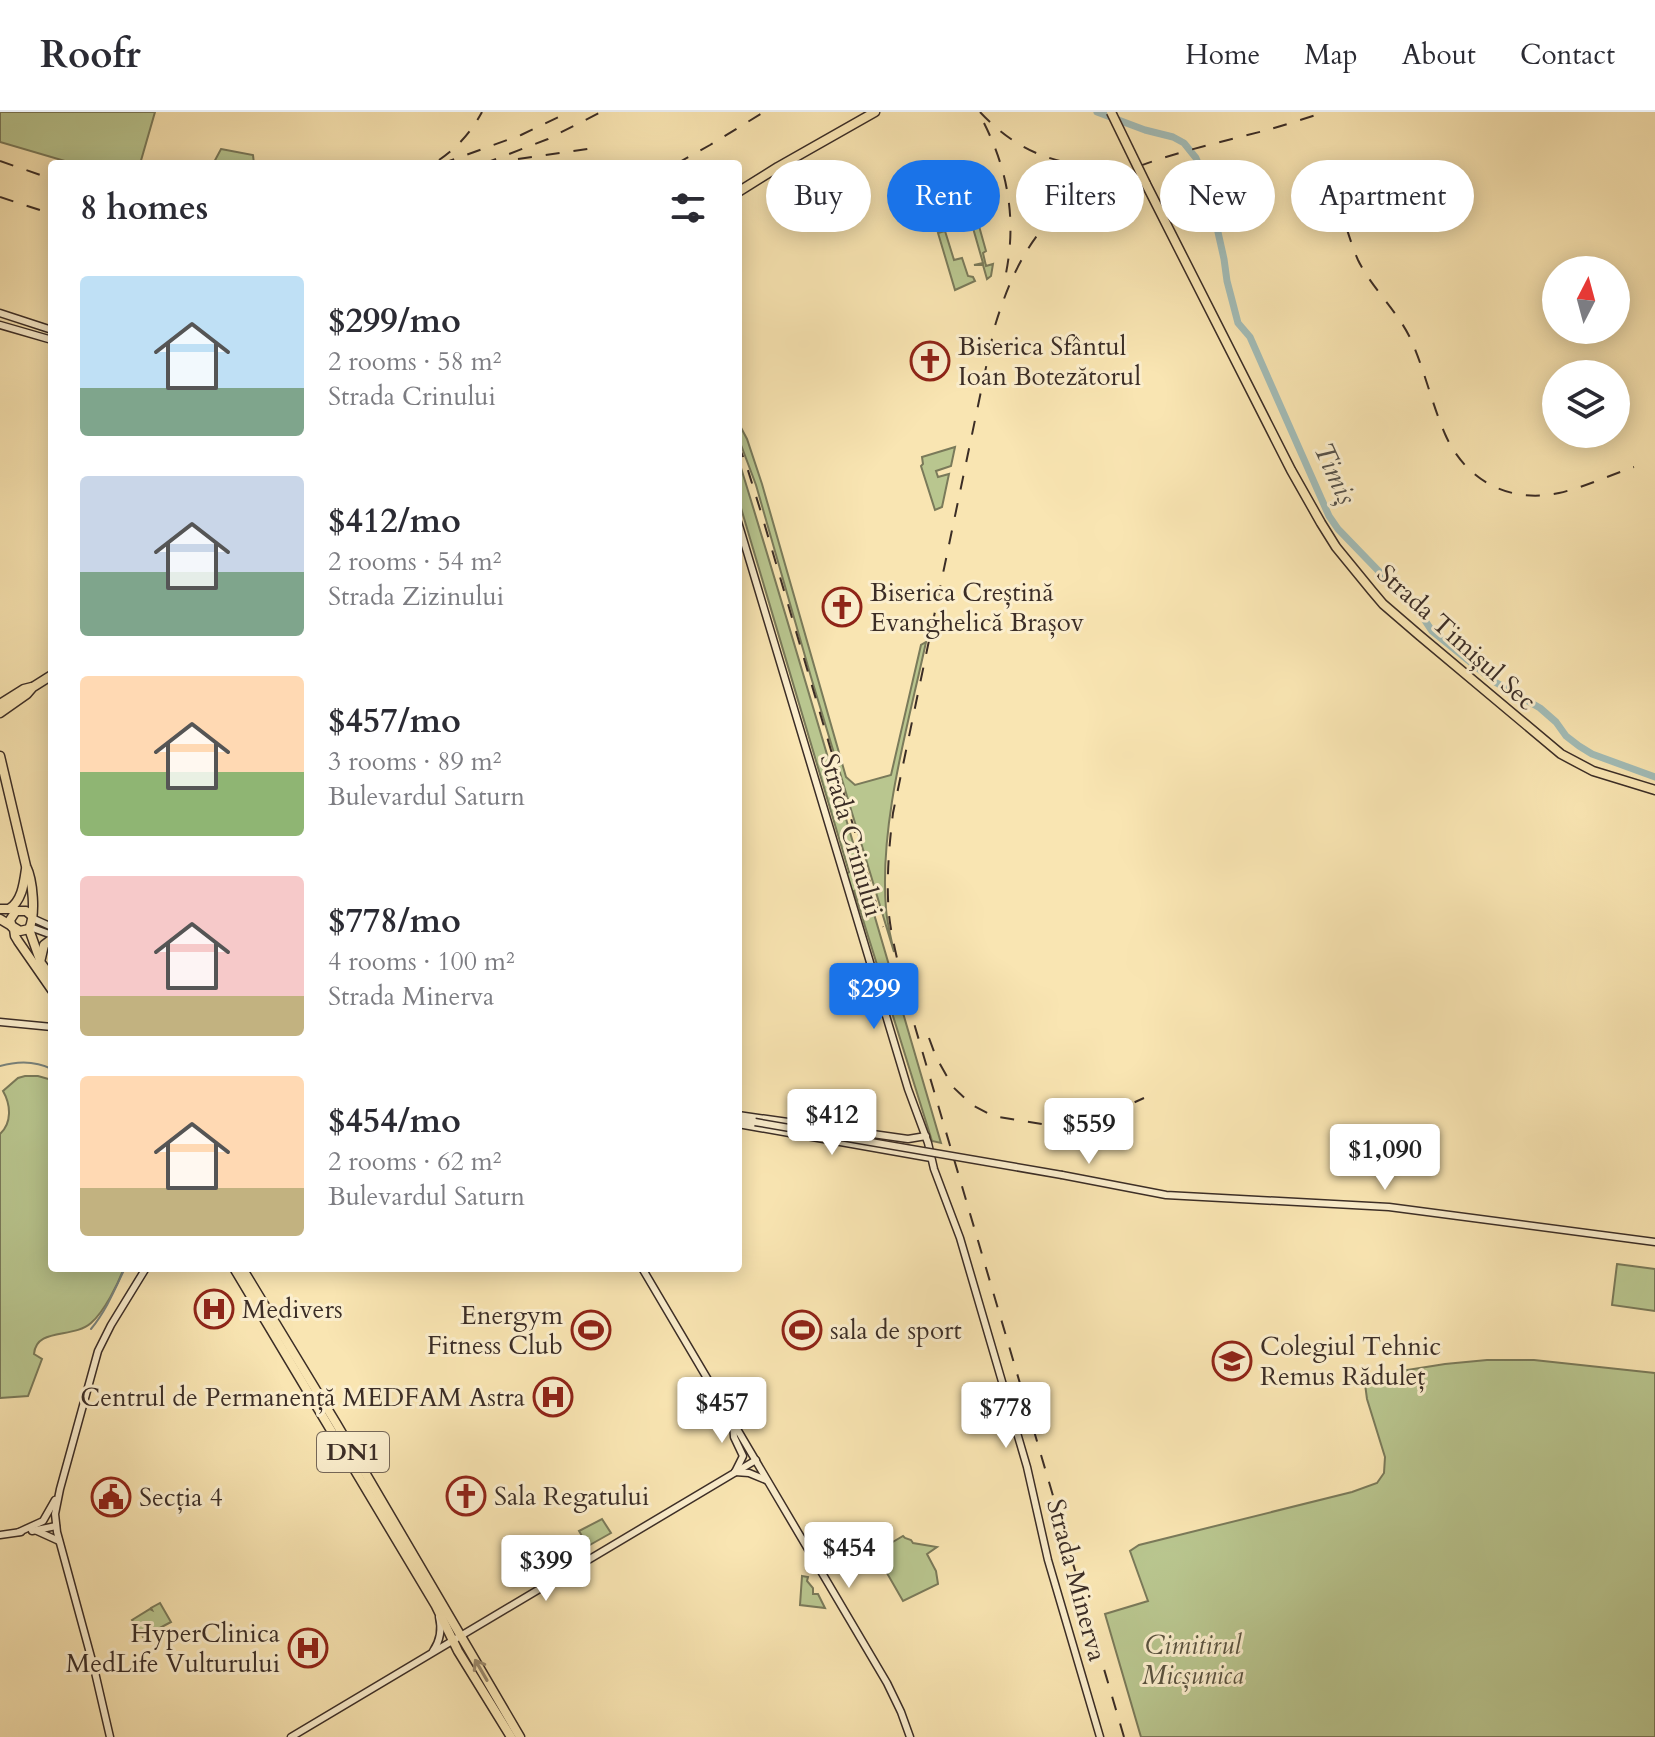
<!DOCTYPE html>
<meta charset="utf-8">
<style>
body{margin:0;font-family:Cardo,serif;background:#f2f2f3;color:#2b2b33;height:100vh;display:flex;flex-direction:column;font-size:30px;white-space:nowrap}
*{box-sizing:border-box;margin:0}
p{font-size:26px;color:#7c7c81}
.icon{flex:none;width:44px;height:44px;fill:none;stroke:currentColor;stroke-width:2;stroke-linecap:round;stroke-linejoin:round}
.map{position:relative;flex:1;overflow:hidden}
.drawer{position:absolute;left:48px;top:48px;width:694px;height:1112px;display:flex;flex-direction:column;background:#fff;border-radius:8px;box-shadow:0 4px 20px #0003}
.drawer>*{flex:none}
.banner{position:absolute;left:766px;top:48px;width:760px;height:72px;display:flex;gap:16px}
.needle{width:52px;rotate:6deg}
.fabs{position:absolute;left:1542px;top:144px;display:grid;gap:16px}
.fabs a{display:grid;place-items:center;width:88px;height:88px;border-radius:50%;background:#fff;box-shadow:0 4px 20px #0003;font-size:40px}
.price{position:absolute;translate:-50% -68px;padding:0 18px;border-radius:8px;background:#fff;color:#222;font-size:26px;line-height:52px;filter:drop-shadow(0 2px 4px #0008)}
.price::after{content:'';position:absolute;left:50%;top:48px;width:24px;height:18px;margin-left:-12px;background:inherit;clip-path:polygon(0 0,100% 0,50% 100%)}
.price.active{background:#1a73e8;color:#fff}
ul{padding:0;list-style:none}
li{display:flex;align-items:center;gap:24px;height:200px;padding:0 32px}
li span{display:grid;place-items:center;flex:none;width:224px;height:160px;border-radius:8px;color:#555}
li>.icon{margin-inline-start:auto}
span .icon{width:96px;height:96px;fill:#fffc;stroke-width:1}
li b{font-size:34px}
h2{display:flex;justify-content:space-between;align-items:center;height:96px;padding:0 32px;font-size:34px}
.tag{padding:0 28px;border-radius:36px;background:#fff;box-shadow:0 4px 20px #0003;font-size:28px;line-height:72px}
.tag.active{background:#1a73e8;color:#fff}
header{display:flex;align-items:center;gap:48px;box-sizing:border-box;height:112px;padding:0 40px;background:#fff;border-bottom:2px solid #e1e1e2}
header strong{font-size:38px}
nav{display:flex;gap:44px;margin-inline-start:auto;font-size:28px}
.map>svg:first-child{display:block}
.green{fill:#b9c68f;stroke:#7a7a5a;stroke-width:2}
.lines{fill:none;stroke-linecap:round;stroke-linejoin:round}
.stream{stroke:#79837d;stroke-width:2}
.river{stroke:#a2bcb7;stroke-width:7}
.secondary-casing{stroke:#3b2d26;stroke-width:9}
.primary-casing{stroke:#3b2d26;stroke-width:11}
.secondary{stroke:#fbeecd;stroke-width:6}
.primary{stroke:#f9e5b2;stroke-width:8}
.rail{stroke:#3b2d26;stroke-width:2;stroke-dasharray:14 14;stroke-linecap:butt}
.secondary-bridge-casing{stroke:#3b2d26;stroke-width:9;stroke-linecap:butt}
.primary-bridge-casing{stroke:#3b2d26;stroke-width:11;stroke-linecap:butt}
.secondary-bridge{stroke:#fbeecd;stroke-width:6}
.primary-bridge{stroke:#f9e5b2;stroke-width:8}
.oneway{stroke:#9a896c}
.labels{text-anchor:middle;stroke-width:6;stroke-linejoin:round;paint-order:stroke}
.shield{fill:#fbeecd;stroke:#756758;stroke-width:2}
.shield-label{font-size:24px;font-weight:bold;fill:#3b2d26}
.poi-label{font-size:26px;fill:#3b2d26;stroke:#fbeecd;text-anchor:start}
.street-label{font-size:26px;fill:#3b2d26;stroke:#fbeecd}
.park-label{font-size:26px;font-style:italic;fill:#5a5340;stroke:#fbeecd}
.water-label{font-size:28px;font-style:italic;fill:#55514a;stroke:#fbeecd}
</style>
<header>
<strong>Roofr</strong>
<nav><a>Home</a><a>Map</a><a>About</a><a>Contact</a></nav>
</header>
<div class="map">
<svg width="1655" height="1625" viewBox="0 0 1655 1625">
<rect width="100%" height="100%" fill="#f9e5b2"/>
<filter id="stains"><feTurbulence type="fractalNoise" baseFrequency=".0025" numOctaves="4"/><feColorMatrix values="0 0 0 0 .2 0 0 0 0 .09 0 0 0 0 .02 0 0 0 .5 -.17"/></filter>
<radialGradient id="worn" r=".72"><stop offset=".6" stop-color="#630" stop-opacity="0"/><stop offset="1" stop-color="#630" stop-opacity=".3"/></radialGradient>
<g class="green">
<polygon points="0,0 155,0 140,52 75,52 0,30"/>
<polygon points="221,37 253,43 254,52 213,52"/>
<polygon points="972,89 986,139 983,141 986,154 993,152 991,164 987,167 983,153 974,153 983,151 969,102 971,101 968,91"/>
<polygon points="945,119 954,148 962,146 968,164 973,165 975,169 955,178 938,121"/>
<path d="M738,310l9,17 15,45 84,293 9,8 36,-10 30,-130 5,-3c-18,84 -47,181 -40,267 1,14 5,29 8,43l-83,-275 -55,-192 -18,-48z"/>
<polygon points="955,335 951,354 936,359 938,365 949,362 942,395 935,398 921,354 923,352 922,345"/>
<path d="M738,346c70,228 136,456 203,685l-9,-2 -78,-250 -4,1 -5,-17 4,-3 -111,-374z"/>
<path d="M25,964h13l14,4v188h72c-6,16 -20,44 -33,55 -18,16 -55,4 -57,31l8,5 -14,37 -28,2v-264c12,-11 11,-29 3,-43l15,-13z"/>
<polygon points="1617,1152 1655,1157 1655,1199 1612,1193"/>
<polygon points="1487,1248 1534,1248 1655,1261 1655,1625 1141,1625 1105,1502 1148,1489 1130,1439 1139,1433 1352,1380 1377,1371 1384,1361 1385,1345 1367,1287 1365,1272 1370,1264 1445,1252"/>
<polygon points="602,1407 611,1421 588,1434 579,1419"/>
<polygon points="903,1424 905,1426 911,1428 913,1431 937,1435 927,1442 936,1459 938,1472 903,1489 876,1442 878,1440 875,1429 877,1428 891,1431"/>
<polygon points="802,1464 808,1465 807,1469 813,1476 813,1482 818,1482 825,1496 800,1493"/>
<polygon points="160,1491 171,1510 143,1525 132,1508 150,1497 152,1498 151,1496"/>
</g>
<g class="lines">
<g class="stream">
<path d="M0,954c17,-5 36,-5 52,3"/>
<path d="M91,1217c15,-18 24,-40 34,-61"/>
</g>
<polyline class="river" points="1097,0 1145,18 1173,25 1184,31 1196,46 1205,68 1211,89 1224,147 1227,169 1238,211 1250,225 1329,404 1338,417 1422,504 1432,519 1495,570 1540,596 1556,610 1566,624 1579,634 1592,642 1655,665"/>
<defs>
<g id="secondary">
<polyline points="0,201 52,218"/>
<polyline points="0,213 52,228"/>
<polyline points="738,410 908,977 928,1031 934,1057 960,1126 1027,1355 1048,1448 1100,1625"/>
<polyline points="32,806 52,815"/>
<polyline points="30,815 52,823"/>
<polyline points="0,910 52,915"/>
<polyline points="738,1003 908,1027 926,1024"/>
<polyline points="738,1008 755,1010"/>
<polyline points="738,1012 931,1046"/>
<polyline points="1062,1063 1166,1083 1389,1095 1655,1130"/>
<polyline points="642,1156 887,1571 901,1600 910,1625"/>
<polyline points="733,1311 734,1325 743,1344 735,1360"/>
<polyline points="735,1360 749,1361 766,1368"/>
<polyline points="32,1419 56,1414"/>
<polyline points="37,1419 59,1429"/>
<polyline points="19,1420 43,1409 55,1388"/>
<polyline points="0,1423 21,1420"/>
<path d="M433,1539c7,-10 9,-22 6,-34"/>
<polyline points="110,1625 94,1556 57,1420 55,1402 60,1377 98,1239 111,1213 146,1156"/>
<polyline points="291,1625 756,1348"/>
</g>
<g id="primary">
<polyline points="1146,72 1291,358 1321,411 1336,435 1372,479 1383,492 1419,523 1561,642 1593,659 1655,678"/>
<polyline points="738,80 778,55 875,0"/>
<polyline points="0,592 24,577 32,575"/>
<polyline points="0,601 27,582 33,575 52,563"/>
<path d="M0,644l26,110c7,14 10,49 3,63l-9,2 -20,-12"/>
<path d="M0,797h9c13,-8 15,-26 17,-40"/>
<polyline points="12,815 10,808 16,799 26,799 32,804"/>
<polyline points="14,817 15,824 18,829 52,878"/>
<polyline points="29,817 41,851 52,866"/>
<polyline points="41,846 44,833 52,827"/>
<polyline points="234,1156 436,1494 458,1539 511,1625"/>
<polyline points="242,1156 336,1311 520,1625"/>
</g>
</defs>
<use href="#secondary" class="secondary-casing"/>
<use href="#primary" class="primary-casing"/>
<use href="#secondary" class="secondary"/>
<use href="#primary" class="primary"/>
<g class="rail">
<path d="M980,0c42,45 88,58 148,53"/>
<path d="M984,11c25,50 33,100 21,155"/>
<polyline points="518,47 588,37"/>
<path d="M439,48c19,-13 32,-28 43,-48"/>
<polyline points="0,49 52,67"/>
<polyline points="441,52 521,23 569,0"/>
<polyline points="483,52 548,27 601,0"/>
<polyline points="676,52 710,33 764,0"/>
<polyline points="0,85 52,102"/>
<path d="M1338,90c7,19 12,40 20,58 14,29 41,52 54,82 13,30 20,62 33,92 20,46 64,70 114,59 26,-6 51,-18 75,-26"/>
<polyline points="738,332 746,352 760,397 883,815"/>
<polyline points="929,926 936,945 953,975 972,993 993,1004 1066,1016 1104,1004 1144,986"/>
<path d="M1124,1625l-218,-741c-6,-27 -14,-54 -17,-81 -3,-34 0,-68 4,-102l101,-484c12,-40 27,-77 55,-108 52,-55 147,-72 218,-91 19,-5 39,-12 58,-18"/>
</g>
<defs>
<polyline id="secondary-bridge" points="755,1010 1062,1063"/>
<polyline id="primary-bridge" points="1111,0 1146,72"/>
</defs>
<use href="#secondary-bridge" class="secondary-bridge-casing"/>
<use href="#primary-bridge" class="primary-bridge-casing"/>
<use href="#secondary-bridge" class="secondary-bridge"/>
<use href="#primary-bridge" class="primary-bridge"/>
</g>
<defs><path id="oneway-shaft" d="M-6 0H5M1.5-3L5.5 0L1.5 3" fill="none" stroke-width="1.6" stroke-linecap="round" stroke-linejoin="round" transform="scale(2)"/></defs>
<use class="oneway" href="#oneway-shaft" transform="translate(481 1558) rotate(-120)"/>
<defs>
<symbol id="church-ring" viewBox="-11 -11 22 22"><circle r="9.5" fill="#fbeecd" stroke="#8f2418" stroke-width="1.5"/><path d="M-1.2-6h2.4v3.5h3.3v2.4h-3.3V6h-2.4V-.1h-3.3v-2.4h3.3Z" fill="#8f2418"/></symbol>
<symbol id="hospital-ring" viewBox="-11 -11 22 22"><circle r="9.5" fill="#fbeecd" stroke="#8f2418" stroke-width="1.5"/><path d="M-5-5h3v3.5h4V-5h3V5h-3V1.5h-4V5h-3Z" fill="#8f2418"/></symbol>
<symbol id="stadium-ring" viewBox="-11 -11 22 22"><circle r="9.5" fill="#fbeecd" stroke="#8f2418" stroke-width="1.5"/><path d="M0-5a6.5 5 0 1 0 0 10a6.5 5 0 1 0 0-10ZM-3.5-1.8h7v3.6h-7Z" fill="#8f2418"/></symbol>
<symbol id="university-ring" viewBox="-11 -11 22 22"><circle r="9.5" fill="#fbeecd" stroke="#8f2418" stroke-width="1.5"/><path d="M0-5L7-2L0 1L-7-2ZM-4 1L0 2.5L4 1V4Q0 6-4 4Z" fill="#8f2418"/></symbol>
<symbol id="civic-ring" viewBox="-11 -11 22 22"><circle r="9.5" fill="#fbeecd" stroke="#8f2418" stroke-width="1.5"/><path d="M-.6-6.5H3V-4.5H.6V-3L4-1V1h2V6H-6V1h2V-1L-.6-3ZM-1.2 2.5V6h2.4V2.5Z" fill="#8f2418"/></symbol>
</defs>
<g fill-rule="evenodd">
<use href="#church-ring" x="908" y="227" width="44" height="44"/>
<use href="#church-ring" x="820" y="473" width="44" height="44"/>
<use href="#hospital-ring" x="192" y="1175" width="44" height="44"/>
<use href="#stadium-ring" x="569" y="1196" width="44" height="44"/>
<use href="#stadium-ring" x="780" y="1196" width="44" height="44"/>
<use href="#university-ring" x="1210" y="1227" width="44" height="44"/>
<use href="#hospital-ring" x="531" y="1263" width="44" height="44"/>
<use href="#church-ring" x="444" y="1362" width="44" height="44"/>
<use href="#civic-ring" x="89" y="1363" width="44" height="44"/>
<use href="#hospital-ring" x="286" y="1514" width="44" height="44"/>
</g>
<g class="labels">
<rect class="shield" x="317" y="1320" width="72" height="40" rx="6"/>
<g class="shield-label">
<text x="353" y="1348">DN1</text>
</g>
<g class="poi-label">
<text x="958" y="243">Biserica Sfântul<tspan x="958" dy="30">Ioan Botezătorul</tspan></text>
<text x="870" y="489">Biserica Creștină<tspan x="870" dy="30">Evanghelică Brașov</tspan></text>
<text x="242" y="1206">Medivers</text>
<text x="563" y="1212" text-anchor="end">Energym<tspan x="563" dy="30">Fitness Club</tspan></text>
<text x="830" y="1227">sala de sport</text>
<text x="1260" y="1243">Colegiul Tehnic<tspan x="1260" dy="30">Remus Răduleț</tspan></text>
<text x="525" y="1294" text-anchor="end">Centrul de Permanență MEDFAM Astra</text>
<text x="494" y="1393">Sala Regatului</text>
<text x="139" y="1394">Secția 4</text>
<text x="280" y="1530" text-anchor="end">HyperClinica<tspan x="280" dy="30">MedLife Vulturului</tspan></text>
</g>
<g class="street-label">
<text transform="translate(1457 525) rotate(42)" y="9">Strada Timișul Sec</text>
<text transform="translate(852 723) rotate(74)" y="9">Strada Crinului</text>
<text transform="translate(1077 1468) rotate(75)" y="9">Strada Minerva</text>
</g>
<g class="park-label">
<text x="1193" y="1542">Cimitirul<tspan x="1193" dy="30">Micșunica</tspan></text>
</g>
<g class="water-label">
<text transform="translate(1336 361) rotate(65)" y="10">Timiș</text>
</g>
</g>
<rect width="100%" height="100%" filter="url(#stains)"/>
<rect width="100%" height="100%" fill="url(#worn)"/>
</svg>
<div class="fabs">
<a><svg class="needle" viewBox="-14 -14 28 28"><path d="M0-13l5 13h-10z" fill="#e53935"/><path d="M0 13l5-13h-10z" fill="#7c7c81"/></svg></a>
<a><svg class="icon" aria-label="layers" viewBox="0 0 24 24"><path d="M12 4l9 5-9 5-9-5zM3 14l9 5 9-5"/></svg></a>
</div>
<b class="price active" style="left:874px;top:919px">$299</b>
<b class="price" style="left:832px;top:1045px">$412</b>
<b class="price" style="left:1089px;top:1054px">$559</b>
<b class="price" style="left:1385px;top:1080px">$1,090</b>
<b class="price" style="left:722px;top:1333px">$457</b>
<b class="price" style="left:1006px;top:1338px">$778</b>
<b class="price" style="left:849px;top:1478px">$454</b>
<b class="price" style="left:546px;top:1491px">$399</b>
<div class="banner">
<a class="tag">Buy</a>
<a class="tag active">Rent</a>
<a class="tag">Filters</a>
<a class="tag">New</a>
<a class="tag">Apartment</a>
</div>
<section class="drawer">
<h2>8 homes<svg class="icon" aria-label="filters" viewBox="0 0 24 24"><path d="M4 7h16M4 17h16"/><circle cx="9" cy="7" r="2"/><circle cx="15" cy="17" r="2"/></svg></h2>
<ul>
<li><span style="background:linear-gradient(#bfe0f5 70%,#7fa58c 0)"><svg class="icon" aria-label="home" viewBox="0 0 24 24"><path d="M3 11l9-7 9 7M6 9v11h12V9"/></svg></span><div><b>$299/mo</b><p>2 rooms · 58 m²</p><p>Strada Crinului</p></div></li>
<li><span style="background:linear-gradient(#c9d6e8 60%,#7fa58c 0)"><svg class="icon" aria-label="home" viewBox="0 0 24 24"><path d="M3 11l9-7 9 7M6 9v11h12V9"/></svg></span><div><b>$412/mo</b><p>2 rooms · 54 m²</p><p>Strada Zizinului</p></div></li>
<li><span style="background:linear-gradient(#ffd9b3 60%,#8fb573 0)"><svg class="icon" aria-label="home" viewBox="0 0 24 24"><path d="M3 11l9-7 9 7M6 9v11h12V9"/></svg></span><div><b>$457/mo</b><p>3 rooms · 89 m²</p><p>Bulevardul Saturn</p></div></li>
<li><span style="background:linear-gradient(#f6c9c9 75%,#c2b280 0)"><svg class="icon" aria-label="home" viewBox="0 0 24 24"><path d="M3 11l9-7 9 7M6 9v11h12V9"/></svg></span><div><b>$778/mo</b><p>4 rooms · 100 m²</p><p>Strada Minerva</p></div></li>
<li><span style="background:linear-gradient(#ffd9b3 70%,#c2b280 0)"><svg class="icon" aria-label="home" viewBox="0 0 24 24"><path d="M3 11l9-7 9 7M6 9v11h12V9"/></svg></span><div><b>$454/mo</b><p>2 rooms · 62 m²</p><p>Bulevardul Saturn</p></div></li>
</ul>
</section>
</div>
